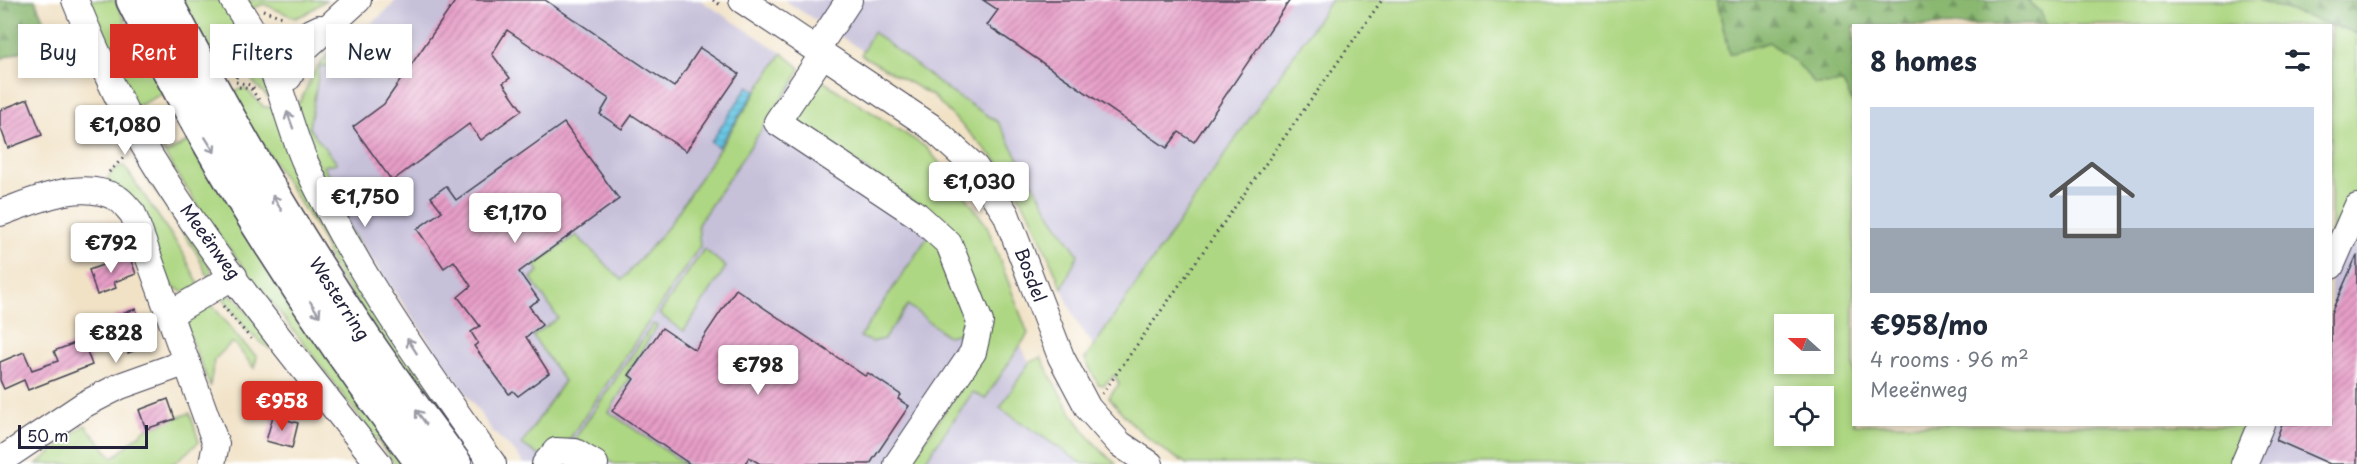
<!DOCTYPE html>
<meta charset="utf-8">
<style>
body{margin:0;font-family:"Playpen Sans",sans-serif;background:#f6f6f7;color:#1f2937;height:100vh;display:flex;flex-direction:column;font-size:22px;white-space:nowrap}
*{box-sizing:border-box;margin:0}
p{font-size:20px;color:#747a83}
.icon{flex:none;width:33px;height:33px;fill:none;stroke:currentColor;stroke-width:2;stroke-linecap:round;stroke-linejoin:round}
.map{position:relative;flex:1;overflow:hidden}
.drawer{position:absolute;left:1852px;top:24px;width:480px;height:402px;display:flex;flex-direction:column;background:#fff;border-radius:0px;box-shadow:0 3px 9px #0003}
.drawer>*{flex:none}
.banner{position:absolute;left:18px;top:24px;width:570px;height:54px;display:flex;gap:12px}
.needle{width:39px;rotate:291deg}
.tools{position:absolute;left:1774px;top:314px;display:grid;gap:12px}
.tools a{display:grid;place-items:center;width:60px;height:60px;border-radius:0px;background:#fff;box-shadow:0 3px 9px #0003;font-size:30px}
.scale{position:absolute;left:18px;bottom:15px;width:130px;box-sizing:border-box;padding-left:6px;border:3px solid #22223b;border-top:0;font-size:16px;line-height:21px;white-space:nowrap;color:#22223b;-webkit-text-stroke:4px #fff;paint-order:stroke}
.price{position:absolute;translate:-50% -51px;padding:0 14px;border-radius:6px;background:#fff;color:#222;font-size:20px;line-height:39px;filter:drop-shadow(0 2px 3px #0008)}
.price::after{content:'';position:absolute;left:50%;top:36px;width:18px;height:14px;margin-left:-9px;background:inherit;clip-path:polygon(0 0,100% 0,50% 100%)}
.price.active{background:#d93025;color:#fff}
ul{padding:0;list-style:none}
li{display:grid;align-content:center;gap:12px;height:318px;padding:0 18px}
li span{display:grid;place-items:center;height:186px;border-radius:0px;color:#555}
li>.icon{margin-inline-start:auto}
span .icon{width:108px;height:108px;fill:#fffc;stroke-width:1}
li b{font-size:26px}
h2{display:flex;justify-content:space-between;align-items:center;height:72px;padding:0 18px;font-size:26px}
.pill{padding:0 21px;border-radius:0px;background:#fff;box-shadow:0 3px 9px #0003;font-size:21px;line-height:54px}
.pill.active{background:#d93025;color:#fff}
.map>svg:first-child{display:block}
.industrial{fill:#c6c0d9}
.grass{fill:#aed783;stroke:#687c5f;stroke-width:1.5;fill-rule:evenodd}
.forest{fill:url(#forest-firs);stroke:#566d56;stroke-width:1.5}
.water{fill:url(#water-rules);stroke:#44748f;stroke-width:1.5}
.building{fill:url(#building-hatch)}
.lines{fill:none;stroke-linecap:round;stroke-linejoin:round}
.minor-casing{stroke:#413f50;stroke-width:28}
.highway-casing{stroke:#413f50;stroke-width:36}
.path{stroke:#413f50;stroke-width:3;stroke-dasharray:1.5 4.5;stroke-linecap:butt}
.minor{stroke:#fff;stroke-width:26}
.highway{stroke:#fff;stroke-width:33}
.oneway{stroke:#9c9ca7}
.labels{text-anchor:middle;stroke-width:4.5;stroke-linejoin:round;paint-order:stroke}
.street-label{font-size:18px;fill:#22223b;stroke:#fff}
</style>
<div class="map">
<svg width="2357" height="464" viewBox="0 0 2357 464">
<defs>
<pattern id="forest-firs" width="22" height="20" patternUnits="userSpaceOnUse" patternTransform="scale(1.5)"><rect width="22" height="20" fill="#8ab871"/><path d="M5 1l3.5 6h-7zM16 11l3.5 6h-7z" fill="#70955e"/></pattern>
<pattern id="water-rules" width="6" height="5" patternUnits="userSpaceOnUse" patternTransform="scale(1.5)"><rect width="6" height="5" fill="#65c6e3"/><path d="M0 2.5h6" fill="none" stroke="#57aac4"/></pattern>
<pattern id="building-hatch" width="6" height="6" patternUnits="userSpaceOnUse" patternTransform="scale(1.5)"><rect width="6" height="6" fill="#e79ec7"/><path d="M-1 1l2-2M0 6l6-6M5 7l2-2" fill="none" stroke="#bb80a3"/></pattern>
</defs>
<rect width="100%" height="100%" fill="#fff"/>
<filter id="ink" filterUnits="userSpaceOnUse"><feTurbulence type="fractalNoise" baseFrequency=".0167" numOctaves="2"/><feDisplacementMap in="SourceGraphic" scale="12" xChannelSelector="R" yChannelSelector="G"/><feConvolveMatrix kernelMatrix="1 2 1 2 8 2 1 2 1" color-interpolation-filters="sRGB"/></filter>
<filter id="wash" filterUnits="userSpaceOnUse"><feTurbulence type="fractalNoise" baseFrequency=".008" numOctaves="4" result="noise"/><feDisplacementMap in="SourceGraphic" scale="24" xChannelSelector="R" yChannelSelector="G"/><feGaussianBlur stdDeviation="1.35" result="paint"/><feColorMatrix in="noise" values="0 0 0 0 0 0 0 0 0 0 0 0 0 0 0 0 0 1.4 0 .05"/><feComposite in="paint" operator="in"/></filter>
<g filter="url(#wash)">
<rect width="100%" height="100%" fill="#f1e2c6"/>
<g class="industrial">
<polygon points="396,0 700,0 782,53 668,227 622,280 539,271 531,278 558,318 533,337 565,381 522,444 569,440 700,246 698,224 795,80 803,127 946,223 963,250 989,322 909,464 524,464 516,453 493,432 345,221 359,197 344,197 323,166 336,163 309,128 320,66 333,67 335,52 390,8"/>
<polygon points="784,0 1331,0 1094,346 1076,321 1031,216 1008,174 974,133 933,96"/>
<polygon points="2357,191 2357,464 2233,464 2251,425 2331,424 2331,248"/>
<polygon points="1021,346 1030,364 1100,464 923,464 973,391 985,399"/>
</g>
<g class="grass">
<polygon points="85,0 115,0 142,55 153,63 170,90 134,108"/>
<polygon points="176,0 226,0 236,16 230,36 234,55 213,66"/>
<polygon points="243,0 326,0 305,14 295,18 264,4 249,9"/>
<path d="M1331,0h386l12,54 40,-12 30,23 16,19 28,-1 11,22v319l397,1 -18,39h-1046c-32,-17 -56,-38 -78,-67l10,-13 -5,-9 -10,10 -6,-1 -13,-25zM1785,324h39v39h-39zM1785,396h39v39h-39z"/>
<polygon points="2027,0 2259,0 2357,34 2357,191 2331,248 2331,26 2046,25 2040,11"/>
<path d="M242,27l33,71h-6c-5,-5 -10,-9 -14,-14 -10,-12 -21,-43 -13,-57z"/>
<polygon points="873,32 952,93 998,122 1053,218 1078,254 1062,288 1031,216 998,162 933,96 861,55"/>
<polygon points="334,47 333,67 320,66 309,128 337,163 323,166 344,197 359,196 345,221 329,196 294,105 300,102 315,70"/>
<polygon points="782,53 800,68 795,80 698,224 700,246 569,440 540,456 522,444 564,381 533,336 558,318 531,278 539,271 535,265 576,235 622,280 668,227"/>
<polygon points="818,78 926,147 957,184 987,226 1028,334 985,399 973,392 923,464 909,464 981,357 963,250 946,223 803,127 796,112"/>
<polygon points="240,89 246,89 264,107 279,107 487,464 470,464 334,269 318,230 265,149 238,114 243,109 233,91"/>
<polygon points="171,131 164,151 166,154 195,137 409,464 395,464 305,345 209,223 159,145"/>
<polygon points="139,153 212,270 209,279 196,252 135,160 135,156"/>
<path d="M124,166l58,85 18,36 -17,5 -12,-6 -64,-99c0,-11 5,-20 17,-21z"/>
<path d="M929,235l5,3c11,24 42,71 28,95l-15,3 -39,-31 -24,34 -12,3 -12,-5z"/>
<polygon points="704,249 726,267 684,331 659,314"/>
<polygon points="221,295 235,297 274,344 270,349 248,332"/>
<polygon points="209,301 241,341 257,357 254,368 235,344 231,343 214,360 210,386 186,327 190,316"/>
<polygon points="653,324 657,326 626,375 629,379 609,412 685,464 614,464 583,443 574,440"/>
<path d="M1041,357c20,41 39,77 75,107h-33l-83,-56 29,-45z"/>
<polygon points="190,413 199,442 173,464 37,464 85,425 113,458 146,429"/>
</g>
<g class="forest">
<polygon points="0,0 35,0 52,40 0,59"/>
<polygon points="1717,0 2027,0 2040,11 2046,25 1854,26 1854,105 1843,83 1815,84 1799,65 1769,42 1729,54"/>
<polygon points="2259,0 2357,0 2357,34"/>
</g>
<polygon class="water" points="748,86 756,91 718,147 711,142"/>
<g id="blocks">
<g class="building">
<polygon points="456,0 545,0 674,87 700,48 739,74 686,151 632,115 622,129 600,114 609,99 507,30 492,54 510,78 503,83 522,110 481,140 469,124 392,181 353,127 384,104"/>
<polygon points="983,0 1290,0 1194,142 1179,132 1167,148 987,25 998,10"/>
<polygon points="28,99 42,135 8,148 0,126 0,110"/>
<polygon points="564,123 619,199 519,272 539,300 529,306 542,325 526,337 549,373 518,396 513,391 509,394 474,346 478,343 471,332 480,326 458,297 471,286 454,261 444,268 417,229 442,211 431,197 446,186 456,200"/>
<polygon points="129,255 136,274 114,282 116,288 97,295 89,270"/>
<polygon points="2357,255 2357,464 2330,464 2276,440 2282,424 2331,424 2331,313"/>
<polygon points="736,289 865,376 868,373 901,395 898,399 909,406 870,464 760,464 749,457 745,464 690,464 612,411 634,379 629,375 662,328 695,350"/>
<polygon points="136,309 149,345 128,353 114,316"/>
<polygon points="83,340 92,365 28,390 24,380 4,389 0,380 0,362 24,352 32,370 58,361 54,351"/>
<polygon points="168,399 175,419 146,429 139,410"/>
<polygon points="273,416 298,423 292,448 266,441"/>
</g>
</g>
</g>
<g filter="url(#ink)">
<use href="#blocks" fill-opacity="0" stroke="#413f50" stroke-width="1.5"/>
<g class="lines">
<defs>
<g id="minor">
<path d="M75,0c20,49 41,98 68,144 66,112 156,218 236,320"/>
<path d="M233,0c18,26 34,55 45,84 9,26 16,53 27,78 49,107 119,206 188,302"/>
<polyline points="742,0 930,126 975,167 1006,214 1061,357 1088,408 1120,444 1150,464"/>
<polyline points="258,41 301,37 320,28"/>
<polyline points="816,50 849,0"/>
<polyline points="823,54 777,122 917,215 949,244 980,322 973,352 897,464"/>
<polyline points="277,82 289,77 299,54 358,0"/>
<path d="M0,213c35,-12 80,-35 117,-15 6,3 11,11 16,16l83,230 -4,20"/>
<polyline points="2331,266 2357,207"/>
<polyline points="170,314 234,276"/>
<polyline points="0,461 85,404 120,386 187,362"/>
<polyline points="545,464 556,451 575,452 595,464"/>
<polyline points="2244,464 2261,424"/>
</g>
<g id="highway">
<path d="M133,0c80,162 181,320 290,464"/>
<path d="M165,0c60,115 124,227 197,335 29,44 62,86 93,129"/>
</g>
</defs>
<use href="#minor" class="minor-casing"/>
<use href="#highway" class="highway-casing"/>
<g class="path">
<polyline points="713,0 722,6"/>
<polyline points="263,10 282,17"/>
<polyline points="236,78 242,65 241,56"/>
<polyline points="236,82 250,85 257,91"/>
<polyline points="239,87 251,89 259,100"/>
<polyline points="161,134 168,122"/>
<polyline points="162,137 171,126"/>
<polyline points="109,172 125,156"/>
<polyline points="223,306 252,340"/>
<polyline points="1102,394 1382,0"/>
</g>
<use href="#minor" class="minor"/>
<use href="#highway" class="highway"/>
</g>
<defs><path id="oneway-shaft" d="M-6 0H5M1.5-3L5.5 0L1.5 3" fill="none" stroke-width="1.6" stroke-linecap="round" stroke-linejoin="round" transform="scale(1.5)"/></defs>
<g class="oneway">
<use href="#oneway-shaft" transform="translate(290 120) rotate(-110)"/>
<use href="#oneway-shaft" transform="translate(210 145) rotate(58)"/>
<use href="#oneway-shaft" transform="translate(277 203) rotate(-121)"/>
<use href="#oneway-shaft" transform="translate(315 309) rotate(57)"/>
<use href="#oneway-shaft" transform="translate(412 346) rotate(-123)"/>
<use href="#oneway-shaft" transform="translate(421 417) rotate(-126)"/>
</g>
</g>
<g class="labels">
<g class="street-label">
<text transform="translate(210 242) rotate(54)" y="6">Meeënweg</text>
<text transform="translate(1030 275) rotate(69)" y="6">Bosdel</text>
<text transform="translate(339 299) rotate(57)" y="6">Westerring</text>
</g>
</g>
</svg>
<div class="tools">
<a><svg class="needle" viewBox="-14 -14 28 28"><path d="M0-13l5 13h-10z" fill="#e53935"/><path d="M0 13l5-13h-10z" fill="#747a83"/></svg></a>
<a><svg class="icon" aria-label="locate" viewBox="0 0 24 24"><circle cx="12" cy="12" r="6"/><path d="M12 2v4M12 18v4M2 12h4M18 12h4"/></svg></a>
</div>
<div class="scale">50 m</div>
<b class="price" style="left:125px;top:156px">€1,080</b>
<b class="price" style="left:979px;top:213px">€1,030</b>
<b class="price" style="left:365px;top:228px">€1,750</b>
<b class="price" style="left:515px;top:244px">€1,170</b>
<b class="price" style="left:111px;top:274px">€792</b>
<b class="price" style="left:116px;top:364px">€828</b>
<b class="price" style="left:758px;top:396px">€798</b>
<b class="price active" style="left:282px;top:432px">€958</b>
<div class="banner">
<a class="pill">Buy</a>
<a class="pill active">Rent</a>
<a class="pill">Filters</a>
<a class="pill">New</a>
</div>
<section class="drawer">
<h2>8 homes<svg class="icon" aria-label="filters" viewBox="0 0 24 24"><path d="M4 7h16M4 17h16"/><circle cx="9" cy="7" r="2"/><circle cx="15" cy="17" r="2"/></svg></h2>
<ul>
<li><span style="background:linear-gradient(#c9d6e8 65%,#9aa5b1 0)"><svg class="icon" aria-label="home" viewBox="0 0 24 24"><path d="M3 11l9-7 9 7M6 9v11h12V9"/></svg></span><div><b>€958/mo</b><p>4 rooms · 96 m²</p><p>Meeënweg</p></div></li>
</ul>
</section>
</div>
